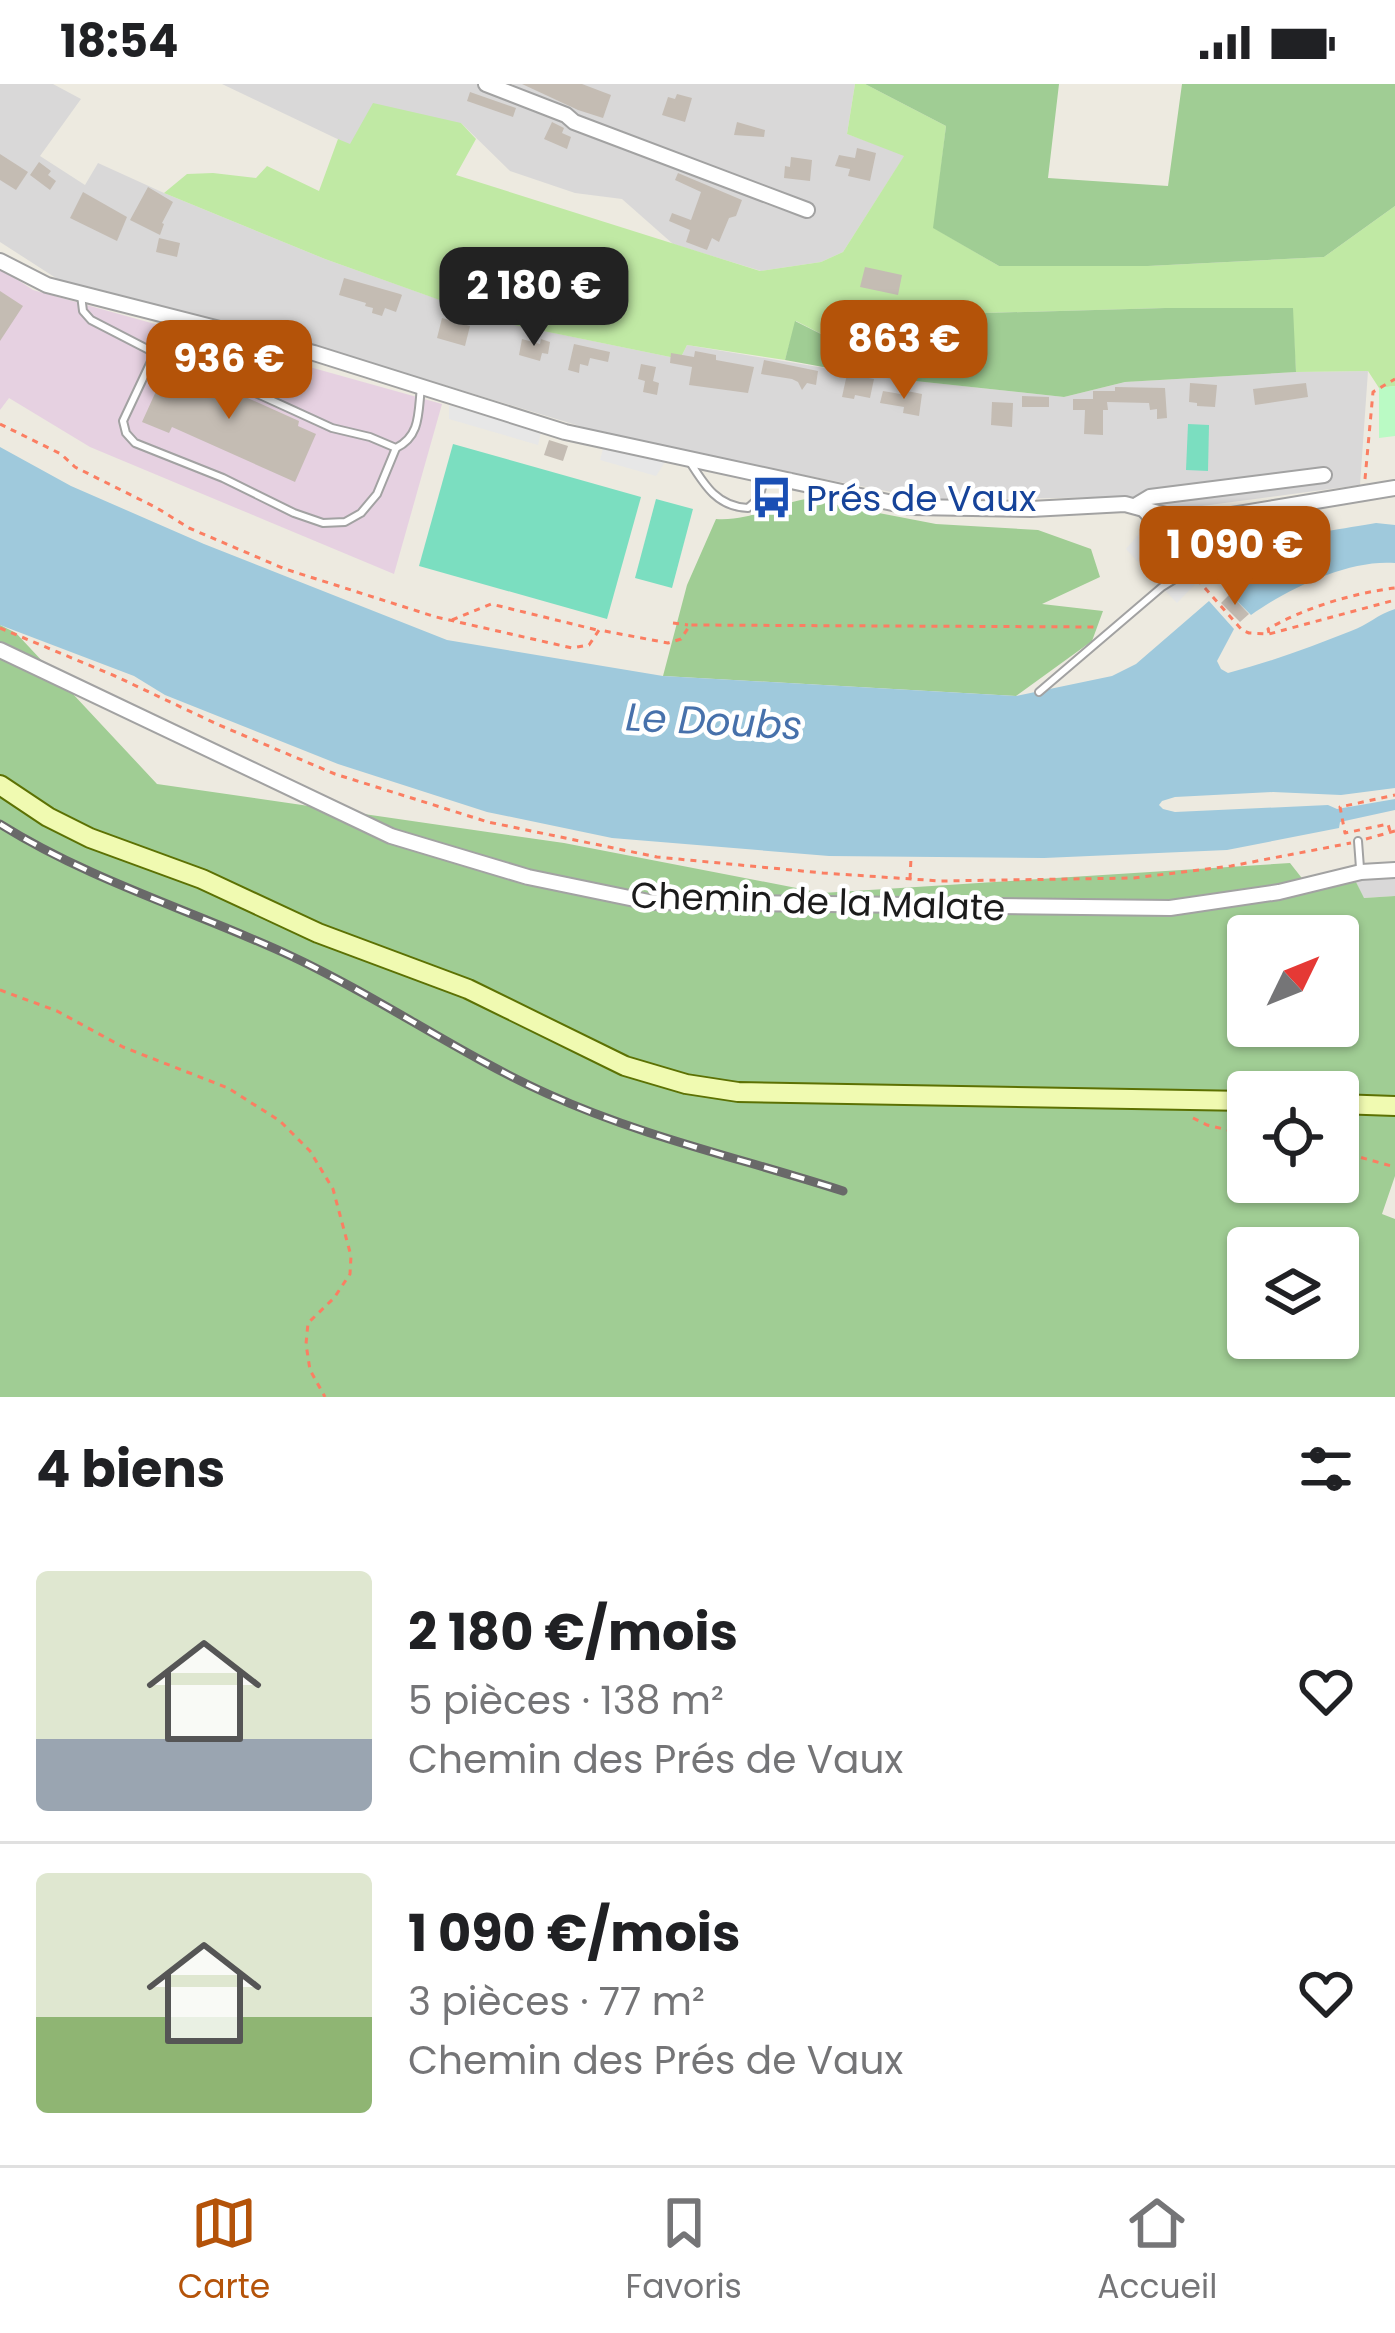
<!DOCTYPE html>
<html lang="fr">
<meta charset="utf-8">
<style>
body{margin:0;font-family:Poppins,sans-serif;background:#f2f2f2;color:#202124;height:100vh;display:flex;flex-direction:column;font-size:45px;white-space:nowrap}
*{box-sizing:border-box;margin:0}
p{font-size:39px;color:#757577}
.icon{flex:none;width:66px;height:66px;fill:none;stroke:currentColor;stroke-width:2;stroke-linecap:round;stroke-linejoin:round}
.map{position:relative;height:1313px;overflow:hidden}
.drawer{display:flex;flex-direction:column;background:#fff;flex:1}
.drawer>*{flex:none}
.needle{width:78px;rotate:47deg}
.tools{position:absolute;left:1227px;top:831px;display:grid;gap:24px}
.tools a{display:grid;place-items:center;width:132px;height:132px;border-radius:12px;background:#fff;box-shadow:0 3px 9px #0004;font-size:60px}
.price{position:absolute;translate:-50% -102px;padding:0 27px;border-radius:24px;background:#b45309;color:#fff;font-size:39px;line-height:78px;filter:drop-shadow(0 3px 6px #0008)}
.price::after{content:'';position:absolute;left:50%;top:72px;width:36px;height:27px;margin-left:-18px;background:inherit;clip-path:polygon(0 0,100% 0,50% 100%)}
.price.selected{background:#222;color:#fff}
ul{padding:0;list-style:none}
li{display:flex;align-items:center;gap:36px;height:300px;padding:0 36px}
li+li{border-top:3px solid #e0e0e0}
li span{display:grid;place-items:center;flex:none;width:336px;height:240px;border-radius:12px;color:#555}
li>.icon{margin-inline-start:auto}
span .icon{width:144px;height:144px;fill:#fffc;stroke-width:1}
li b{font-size:51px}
h2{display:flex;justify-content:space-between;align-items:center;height:144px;padding:0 36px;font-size:51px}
.status{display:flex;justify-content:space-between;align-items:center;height:84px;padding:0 60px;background:#fff;direction:ltr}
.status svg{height:33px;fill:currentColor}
.menu{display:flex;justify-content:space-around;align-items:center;height:168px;border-top:3px solid #e0e0e0;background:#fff;font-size:33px;color:#757577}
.menu a{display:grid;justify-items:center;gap:6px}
.menu .selected{color:#b45309}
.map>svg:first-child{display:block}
.residential{fill:#d9d8d8}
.industrial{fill:#e6d1e1}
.grass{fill:#c0e9a4}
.forest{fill:#a0cd94;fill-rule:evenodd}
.park{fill:#bafac4}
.pitch{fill:#7bdec0}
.parking{fill:#e7e7e7}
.water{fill:#9fc9dc}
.building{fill:#c4bcb3}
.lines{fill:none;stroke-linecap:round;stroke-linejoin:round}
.service-casing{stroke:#a2a2a2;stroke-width:10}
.minor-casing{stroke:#a2a2a2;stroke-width:18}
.secondary-casing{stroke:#5c7103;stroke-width:22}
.path{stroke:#fb7e62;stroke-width:3;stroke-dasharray:6 6;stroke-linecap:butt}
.service{stroke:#fff;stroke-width:6}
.minor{stroke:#fff;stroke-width:14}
.secondary{stroke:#f0fab1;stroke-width:18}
.rail-casing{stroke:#696969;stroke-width:9}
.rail{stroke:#fff;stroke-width:4.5;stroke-dasharray:14;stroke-linecap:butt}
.labels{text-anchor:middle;stroke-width:9;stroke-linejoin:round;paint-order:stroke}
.transit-label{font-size:36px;fill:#164399;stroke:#fff;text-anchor:start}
.street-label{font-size:36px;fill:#1b1b1b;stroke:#fff}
.water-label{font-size:39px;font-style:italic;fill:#4771ab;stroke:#fff}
</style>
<div class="status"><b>18:54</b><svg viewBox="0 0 49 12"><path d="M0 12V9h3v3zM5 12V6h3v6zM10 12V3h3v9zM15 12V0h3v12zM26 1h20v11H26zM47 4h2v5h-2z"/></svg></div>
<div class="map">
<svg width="1395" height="1313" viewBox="0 0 1395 1313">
<rect width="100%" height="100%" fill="#edeae0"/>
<g class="residential">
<polygon points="0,0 53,0 81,15 40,72 85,101 98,79 164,109 325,175 505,239 680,275 687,261 878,293 1064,313 1125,298 1296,288 1368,287 1360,401 1179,425 1115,413 933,416 710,373 599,348 300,257 59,196 0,158"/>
<polygon points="222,0 504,0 512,3 513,0 855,0 847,50 905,71 843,168 821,178 761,187 673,160 622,115 575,109 510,87 461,39 350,61"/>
<polygon points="1395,791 1395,812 1363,814 1356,798 1367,793"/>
</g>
<polygon class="industrial" points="0,184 33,206 442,320 394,490 90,363 9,314 0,326"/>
<polygon class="grass" points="855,0 865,0 946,42 934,144 999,182 1148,182 1324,173 1395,122 1395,302 1379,304 1368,287 1296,288 1292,224 1165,224 951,230 843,261 796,237 785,276 687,261 680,275 504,239 325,175 164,109 187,90 213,89 256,94 267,82 319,107 338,55 350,60 373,19 461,39 476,55 456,91 760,187 821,178 843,168 904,72 847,50"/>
<g class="forest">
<polygon points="865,0 1059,0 1048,94 1168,102 1182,0 1395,0 1395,122 1324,173 1148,182 999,182 933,144 946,42"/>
<polygon points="1165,224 1293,224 1296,288 1125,298 1064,313 878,293 785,276 795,237 843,261 951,230"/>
<path d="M806,415l130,25 102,6 53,19 9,28 -58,27 61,7 -11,30 -76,55 -353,-20 24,-91 29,-66c36,2 56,-14 90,-20z"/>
<path d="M0,541l16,8 141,151 407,59 258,50 468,-30 22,28 44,-9 8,16 31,-2v280l-13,38 13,5v178h-1395zM1248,852h90v90h-90zM1248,1008h90v90h-90zM1248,1164h90v90h-90z"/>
</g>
<polygon class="park" points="1395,302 1395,352 1379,354 1379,304"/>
<g class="pitch">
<polygon points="1188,340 1209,341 1208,387 1186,386"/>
<polygon points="453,360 641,413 607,535 419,482"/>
<polygon points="656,415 693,425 672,504 635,494"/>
</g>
<g class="parking">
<polygon points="449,321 541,348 538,361 449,335"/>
<polygon points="603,365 665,378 656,392 600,376"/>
<polygon points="1145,443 1196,499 1177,519 1126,465"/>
</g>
<g class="water">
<path d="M0,363l71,39 133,58 243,96 216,36 353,20 96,-20 24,-12 73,-63 25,28 -17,32 4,8 7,4c42,-11 83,-26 123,-42 17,-6 27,-17 44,-22v179l-54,7 -68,-3 -98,5 -13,4 -3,4 4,4 12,3 153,-7 9,4 58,-10v11l-55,12 -1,6 -112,22 -183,8 -215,-2 -217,-18 -125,-26 -149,-48 -173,-69 -31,-19 -134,-51z"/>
<path d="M1376,439l19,2v38c-46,-4 -108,26 -144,52l-21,-21c4,-11 9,-25 18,-33 28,-26 91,-31 128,-38z"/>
</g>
<g class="building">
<polygon points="522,0 582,0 611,11 603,34 578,26"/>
<polygon points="470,8 516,24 513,33 467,17"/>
<polygon points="677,10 692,14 685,38 662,31 668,13 675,15"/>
<polygon points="552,38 564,44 562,49 571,53 567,65 544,55"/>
<polygon points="737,38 765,46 764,53 734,51"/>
<polygon points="857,64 876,69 870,97 848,92 850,85 835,82 839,71 855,74"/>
<polygon points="0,70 28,88 16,106 0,96"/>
<polygon points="791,73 812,76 810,97 784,94 785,82 790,83"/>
<polygon points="39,78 51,87 48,91 56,97 50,106 30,91"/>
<polygon points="678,89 742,116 736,132 729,134 719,158 712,154 707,166 686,158 690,146 669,137 672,129 691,136 701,108 675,96"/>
<polygon points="148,103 173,118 162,139 164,140 160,151 130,136"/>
<polygon points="83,108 127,133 117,157 70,134"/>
<polygon points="159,154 180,159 177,173 156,168"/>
<polygon points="865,183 902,191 898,211 860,203"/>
<polygon points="344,194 400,210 402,211 396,228 385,224 382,232 372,229 373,224 365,222 366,219 339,211"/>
<polygon points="0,207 23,222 0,257"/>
<polygon points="442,234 470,242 465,262 437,254"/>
<polygon points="522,255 540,260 541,255 550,258 548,270 542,269 540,277 519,271"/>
<polygon points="574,260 610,268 608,278 590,274 588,282 580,280 579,289 568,286"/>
<polygon points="695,267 716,271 716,276 754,283 748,309 689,301 692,283 670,279 671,269 694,273"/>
<polygon points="764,276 818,287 816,301 807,299 802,306 798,298 792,295 761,290"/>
<polygon points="165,277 299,337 298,342 316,350 295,398 172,343 169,349 142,338 162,294 158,293"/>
<polygon points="641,280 656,283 653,297 659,299 657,311 643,308 645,297 638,295"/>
<polygon points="847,290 874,295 870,314 855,311 854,315 842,313"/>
<polygon points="1190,299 1217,301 1215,323 1197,322 1197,319 1189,318"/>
<polygon points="1306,299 1308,313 1255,321 1253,305"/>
<polygon points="1115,303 1165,304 1167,334 1157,335 1157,325 1150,326 1149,319 1107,318 1108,326 1103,326 1103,351 1084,350 1085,326 1073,326 1073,315 1093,315 1093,307 1115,307"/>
<polygon points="883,307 906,311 907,307 922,310 919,332 903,329 904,323 880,319"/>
<polygon points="1022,312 1049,313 1049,323 1022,323"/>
<polygon points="992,318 1013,319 1012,343 991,341"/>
<polygon points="549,356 568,362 563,377 544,371"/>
<polygon points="1230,510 1249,530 1240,538 1221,519"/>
</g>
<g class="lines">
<defs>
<g id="service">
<polyline points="81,211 83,227 91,236 155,269 123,337 126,349 135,359 223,394 294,429 323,439 345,438 361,429 377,410 396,364"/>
<path d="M155,269h13l164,75 38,9 26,11c25,-12 22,-36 25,-61"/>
<path d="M690,378c15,24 28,45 58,46l11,-10 5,-18"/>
<polyline points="1039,608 1162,503 1183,490 1194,488 1140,427"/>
<polyline points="1358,757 1360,784"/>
</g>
<g id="minor">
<polyline points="486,0 566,31 574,38 807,126"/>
<polyline points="0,177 47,201 314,269 565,348 911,423 1031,425 1125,420 1173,433 1207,435 1395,404"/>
<polyline points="1135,422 1150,413 1324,391"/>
<polyline points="0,566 391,752 528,793 649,818 1170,824 1279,808 1361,788 1395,786"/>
</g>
<g id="secondary">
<polyline points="0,701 48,733 90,754 202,795 318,849 468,905 625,982 686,1000 738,1008 1248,1017"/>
<polyline points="1338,1020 1395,1022"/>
</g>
</defs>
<use href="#service" class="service-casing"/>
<use href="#minor" class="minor-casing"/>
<use href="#secondary" class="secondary-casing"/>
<g class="path">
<polyline points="0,340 61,370 75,383 157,424 189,444 285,485 436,533 572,564 589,561 599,546 668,559 681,555 690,541 1097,543"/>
<polyline points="1365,395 1373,308 1395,295"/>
<polyline points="1200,484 1241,444"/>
<polyline points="1197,495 1242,546 1249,549 1269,550 1395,516"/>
<polyline points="452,536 491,520 597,546"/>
<polyline points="673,539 688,541"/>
<polyline points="0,544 115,592 219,641 335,690 488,738 657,773 823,789 941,797 1134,794 1231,782 1351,759"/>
<path d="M1269,549l-1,-4c36,-21 85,-36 127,-41"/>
<polyline points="1390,747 1388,740 1345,749 1340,723 1395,711"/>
<polyline points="1366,755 1395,747"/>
<polyline points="910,795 911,774"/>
<polyline points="0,906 57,927 123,963 228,1004 280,1037 310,1067 333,1105 351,1172 350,1190 334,1214 308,1239 306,1260 310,1286 325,1313"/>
<polyline points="1193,1034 1207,1041 1248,1051"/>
<polyline points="1338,1067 1395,1083"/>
</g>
<use href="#service" class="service"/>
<use href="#minor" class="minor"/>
<use href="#secondary" class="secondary"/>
<defs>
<path id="rail" d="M0,740c91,57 194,87 291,132 88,41 168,98 257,138 95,43 196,65 295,97"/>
</defs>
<use href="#rail" class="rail-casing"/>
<use href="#rail" class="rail"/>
</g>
<defs>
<symbol id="bus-bare" viewBox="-9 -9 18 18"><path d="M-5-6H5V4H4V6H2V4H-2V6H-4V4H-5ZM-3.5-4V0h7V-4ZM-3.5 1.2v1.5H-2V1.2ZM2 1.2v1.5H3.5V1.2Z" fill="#1a4fb4" stroke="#fff" stroke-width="2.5" paint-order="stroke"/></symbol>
</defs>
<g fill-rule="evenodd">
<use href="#bus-bare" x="742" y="384" width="59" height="59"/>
</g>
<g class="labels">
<g class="transit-label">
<text x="806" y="427">Prés de Vaux</text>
</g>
<g class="street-label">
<text transform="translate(818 817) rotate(2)" y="13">Chemin de la Malate</text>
</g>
<g class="water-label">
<text transform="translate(714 637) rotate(3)" y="14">Le Doubs</text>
</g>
</g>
</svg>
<div class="tools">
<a><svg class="needle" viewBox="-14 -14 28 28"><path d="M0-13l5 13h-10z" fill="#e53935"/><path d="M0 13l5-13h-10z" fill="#757577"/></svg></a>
<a><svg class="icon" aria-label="locate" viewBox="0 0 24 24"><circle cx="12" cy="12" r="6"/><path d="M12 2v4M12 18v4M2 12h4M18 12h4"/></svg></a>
<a><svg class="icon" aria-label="layers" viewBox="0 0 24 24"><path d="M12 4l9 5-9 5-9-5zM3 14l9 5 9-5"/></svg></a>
</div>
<b class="price selected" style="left:534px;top:265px">2 180 €</b>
<b class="price" style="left:904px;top:318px">863 €</b>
<b class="price" style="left:229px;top:338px">936 €</b>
<b class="price" style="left:1235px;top:524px">1 090 €</b>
</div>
<section class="drawer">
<h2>4 biens<svg class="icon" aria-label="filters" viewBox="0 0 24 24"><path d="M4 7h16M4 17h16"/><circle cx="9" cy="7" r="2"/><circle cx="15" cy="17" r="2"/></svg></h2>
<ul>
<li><span style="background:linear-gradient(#dfe7d0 70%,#9aa5b1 0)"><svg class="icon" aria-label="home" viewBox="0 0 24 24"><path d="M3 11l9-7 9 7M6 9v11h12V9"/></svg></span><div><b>2 180 €/mois</b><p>5 pièces · 138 m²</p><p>Chemin des Prés de Vaux</p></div><svg class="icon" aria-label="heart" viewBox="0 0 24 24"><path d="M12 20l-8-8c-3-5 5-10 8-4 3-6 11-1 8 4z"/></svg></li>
<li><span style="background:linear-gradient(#dfe7d0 60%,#8fb573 0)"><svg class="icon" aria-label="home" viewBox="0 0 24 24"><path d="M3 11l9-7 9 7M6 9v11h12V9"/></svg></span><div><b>1 090 €/mois</b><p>3 pièces · 77 m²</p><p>Chemin des Prés de Vaux</p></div><svg class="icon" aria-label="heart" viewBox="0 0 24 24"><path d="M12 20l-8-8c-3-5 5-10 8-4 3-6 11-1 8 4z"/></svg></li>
</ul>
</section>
<nav class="menu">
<a class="selected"><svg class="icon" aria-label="map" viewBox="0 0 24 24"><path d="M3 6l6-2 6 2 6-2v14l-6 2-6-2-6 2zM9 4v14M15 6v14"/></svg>Carte</a>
<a><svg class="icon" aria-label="saved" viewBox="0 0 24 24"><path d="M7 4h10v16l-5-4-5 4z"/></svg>Favoris</a>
<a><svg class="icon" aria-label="home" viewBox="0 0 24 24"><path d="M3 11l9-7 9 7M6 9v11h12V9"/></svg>Accueil</a>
</nav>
